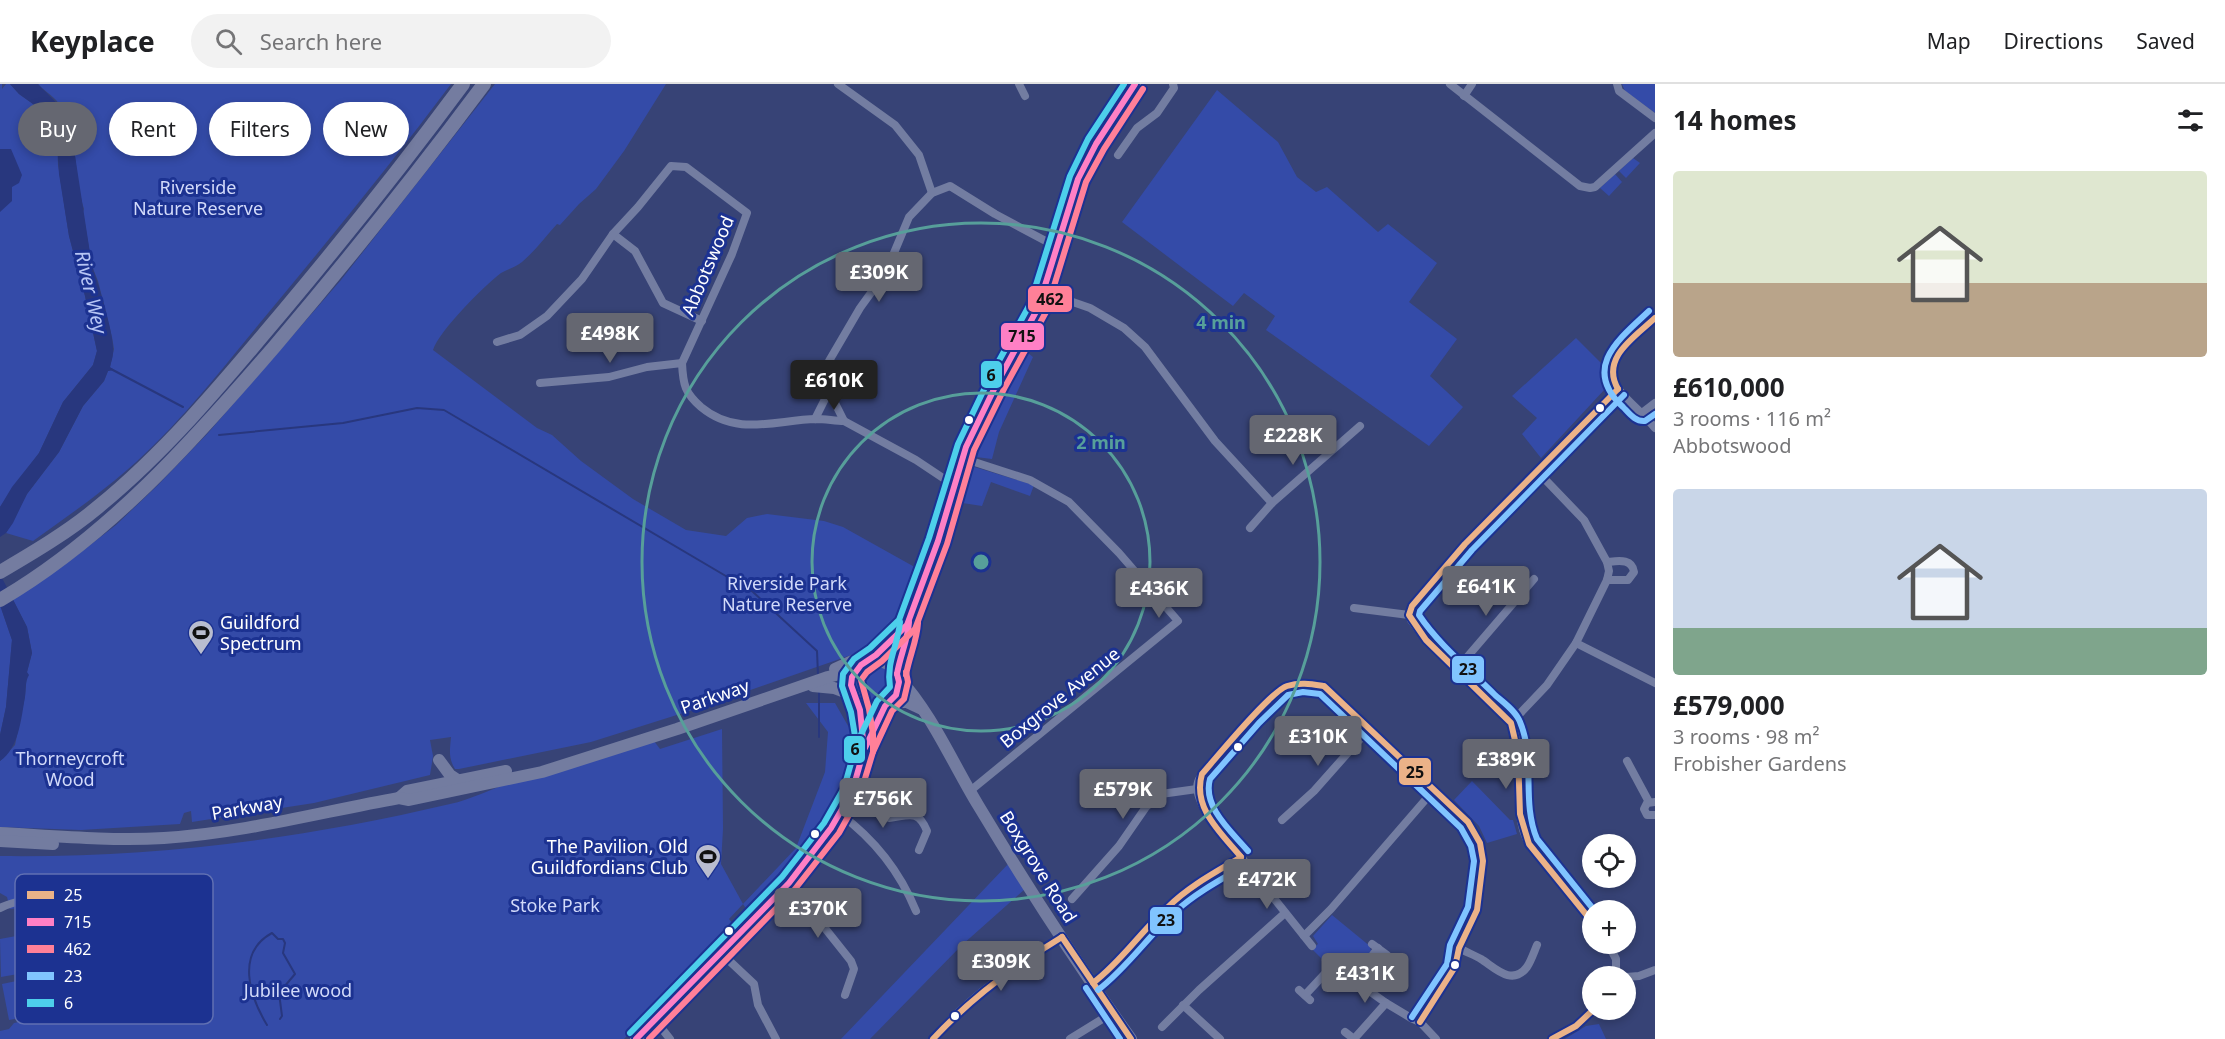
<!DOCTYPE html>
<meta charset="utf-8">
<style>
body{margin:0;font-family:"Noto Sans",sans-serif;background:#f2f2f2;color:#202124;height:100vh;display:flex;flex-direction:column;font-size:22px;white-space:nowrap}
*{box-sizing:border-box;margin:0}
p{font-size:20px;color:#757577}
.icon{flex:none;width:33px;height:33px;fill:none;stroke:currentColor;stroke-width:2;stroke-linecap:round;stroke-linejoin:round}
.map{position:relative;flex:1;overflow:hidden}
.panel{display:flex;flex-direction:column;background:#fff;width:570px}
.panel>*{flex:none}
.hud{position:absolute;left:18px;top:18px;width:570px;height:54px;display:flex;gap:12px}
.buttons{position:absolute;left:1582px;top:750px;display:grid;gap:12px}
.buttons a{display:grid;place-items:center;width:54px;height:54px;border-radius:50%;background:#fff;box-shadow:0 3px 9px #0003;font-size:30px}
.price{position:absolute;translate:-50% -51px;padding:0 14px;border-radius:6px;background:#656771;color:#fff;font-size:20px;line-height:39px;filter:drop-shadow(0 2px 3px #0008)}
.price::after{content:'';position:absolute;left:50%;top:36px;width:18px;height:14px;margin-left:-9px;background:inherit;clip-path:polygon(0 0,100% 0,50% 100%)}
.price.current{background:#222;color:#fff}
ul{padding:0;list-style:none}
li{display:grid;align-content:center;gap:12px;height:318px;padding:0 18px}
li span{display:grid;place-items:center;height:186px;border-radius:6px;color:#555}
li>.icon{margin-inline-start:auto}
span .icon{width:108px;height:108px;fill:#fffc;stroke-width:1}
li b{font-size:26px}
h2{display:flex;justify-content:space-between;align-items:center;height:72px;padding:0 18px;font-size:26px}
.chip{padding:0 21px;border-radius:27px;background:#fff;box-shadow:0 3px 9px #0003;font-size:21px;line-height:54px}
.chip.current{background:#656771;color:#fff}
header{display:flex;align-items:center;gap:36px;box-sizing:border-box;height:84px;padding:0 30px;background:#fff;border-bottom:2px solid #e0e0e0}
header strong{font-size:28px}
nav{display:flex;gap:33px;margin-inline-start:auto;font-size:21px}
.search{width:420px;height:54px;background:#f2f2f2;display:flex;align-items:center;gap:15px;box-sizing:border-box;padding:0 21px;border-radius:33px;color:#757577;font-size:22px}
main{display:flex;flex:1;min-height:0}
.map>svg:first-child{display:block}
.green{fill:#344ba8}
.water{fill:#28377e}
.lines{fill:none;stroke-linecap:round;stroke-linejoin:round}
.stream{stroke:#28377e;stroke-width:2}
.minor{stroke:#737da1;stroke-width:8}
.primary{stroke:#737ca0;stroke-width:12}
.trunk{stroke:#747ca0;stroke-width:14}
.bus-1-casing{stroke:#1c3291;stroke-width:10}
.bus-2-casing{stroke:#1c3291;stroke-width:10}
.bus-3-casing{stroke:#1c3291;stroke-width:10}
.bus-4-casing{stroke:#1c3291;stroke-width:10}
.bus-5-casing{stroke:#1c3291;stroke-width:10}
.bus-1{stroke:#ebb288;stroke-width:6}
.bus-2{stroke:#ff80c5;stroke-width:6}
.bus-3{stroke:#ff8098;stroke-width:6}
.bus-4{stroke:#80c4ff;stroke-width:6}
.bus-5{stroke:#4dcfeb;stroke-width:6}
.ring{fill:none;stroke:#579f9a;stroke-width:3}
.bus-dot{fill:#fff;stroke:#1c3291;stroke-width:2}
.labels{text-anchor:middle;stroke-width:6;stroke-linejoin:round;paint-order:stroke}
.park-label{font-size:18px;fill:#d2dafa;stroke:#1c3291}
.street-label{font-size:18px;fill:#fff;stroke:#1c3291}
.poi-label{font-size:18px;fill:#fff;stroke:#1c3291;text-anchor:start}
.water-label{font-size:20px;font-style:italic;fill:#b7c5f5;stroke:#1c3291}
.key{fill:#1c3291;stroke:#6070b2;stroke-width:1.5}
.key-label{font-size:16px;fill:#fff}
.centre{fill:#579f9a;stroke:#1c3291;stroke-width:3}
.ring-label{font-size:18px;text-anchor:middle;font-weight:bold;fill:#579f9a;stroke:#1c3291;stroke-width:6;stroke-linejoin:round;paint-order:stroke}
.line-badge{stroke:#1c3291;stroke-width:2}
.pale-badge-label{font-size:16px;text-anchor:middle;font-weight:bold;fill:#111}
</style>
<header>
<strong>Keyplace</strong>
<div class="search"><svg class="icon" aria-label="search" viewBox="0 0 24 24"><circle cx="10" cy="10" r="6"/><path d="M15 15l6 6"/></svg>Search here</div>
<nav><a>Map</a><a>Directions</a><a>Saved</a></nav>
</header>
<main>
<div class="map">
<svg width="1655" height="955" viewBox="0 0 1655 955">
<rect width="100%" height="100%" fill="#374376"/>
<g class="green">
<polygon points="0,0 2,0 2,5 6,0 10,0 19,10 47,30 54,43 57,54 58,81 69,152 85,212 97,267 93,281 63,318 39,369 0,423"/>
<path d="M38,0h413c-60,80 -123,157 -187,234 -43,52 -86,108 -137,152 -30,26 -62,48 -94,71l-27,-8 21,-39 32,-42 24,-46 21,-25 4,-10 3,-1 -1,-3 4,-18 -2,-12 -14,-56 -6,-15 -9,-54 1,-3c-11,-35 -5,-69 -23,-102 -5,-10 -16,-15 -23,-23z"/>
<path d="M495,0h171l-42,67 -28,38 -17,15 -19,21 -3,-1c-11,12 -22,27 -35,38 -6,5 -14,7 -21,11 -17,13 -62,58 -68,77l104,78 15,7 29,26 52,38 53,31 40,6 21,-18 20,-4 57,7 19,6 77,43 -10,29 -26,36 -27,18 -158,55 -108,34 -132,27h-4c-7,-11 -5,-20 -4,-32l-21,3 3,16 -3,19 -116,28 -122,19 -1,-11 -7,2 -4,11 -99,6 -81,-3v-66l15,-16 10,-49 2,-24 5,-19 -5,-26 -15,-29 51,-32 53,-41 42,-40 50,-52 133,-153z"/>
<polygon points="1622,0 1655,0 1655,29 1625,7"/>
<polygon points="1217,6 1278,58 1297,93 1316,108 1327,103 1378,148 1388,140 1437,179 1409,218 1457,255 1430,292 1463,323 1429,362 1266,246 1275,232 1244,209 1233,222 1122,138"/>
<polygon points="1633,74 1640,79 1626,94 1619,87"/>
<polygon points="1615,90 1622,98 1609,112 1600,104"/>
<polygon points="1576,254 1604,282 1605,305 1541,374 1522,350 1537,334 1512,312"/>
<polygon points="1024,266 1033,273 999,348 992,375 968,372 971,351 979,351"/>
<polygon points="968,381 1034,401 1030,412 991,398 982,422 956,418"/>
<polygon points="0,521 12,556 6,623 0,651"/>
<path d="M885,582l8,12 -2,14c-13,16 -30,10 -36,-8l7,-17z"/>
<path d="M806,619h29l16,28 -8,52 -41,70 -55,57 -4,-6 -14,15 6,7 -111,113h-624v-8l9,-2 5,-6 33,-7 -5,-29 14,-3 -5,-29 -14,2 -9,-50 -18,2 -3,-12 -7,-4v-37c152,2 302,-17 450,-52 22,-5 43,-16 64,-23 46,-15 93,-27 140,-40l6,8 62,-20 1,100 -2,35 22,40 53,-56 29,-76 3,-40z"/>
<polygon points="1472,697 1510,736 1513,736 1517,750 1487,759 1479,742 1454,716"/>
<polygon points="1010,778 1025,805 962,861 870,955 841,955"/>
<polygon points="1332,831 1371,863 1370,865 1372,867 1358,884 1348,885 1330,870 1323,876 1312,865 1318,860 1313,852"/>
<polygon points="27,850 35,887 1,893 0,855"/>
<polygon points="36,893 43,930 9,936 2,900"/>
<polygon points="1599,940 1606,955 1565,955 1586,942"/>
</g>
<g class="water">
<path d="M10,0h28c13,14 23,20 32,39l22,143c6,17 23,70 21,87 0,4 -2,9 -3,14l4,3 -6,1 -4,10 -21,25 -24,46 -32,42 -14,29 -7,10 -6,4v-30l12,-20 27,-34 24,-51 30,-37 4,-14 -12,-55 -16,-60 -10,-62 -2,-36 -3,-11 -7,-13 -28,-20z"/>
<polygon points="0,65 11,65 22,91 19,99 12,103 12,117 0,128"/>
<path d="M0,490l27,53 5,26 -5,19 2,3c-4,6 -3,15 -4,22 -4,22 -6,51 -25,64v-26l6,-28 6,-67 -12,-35z"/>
</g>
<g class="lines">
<g class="stream">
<polyline points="111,285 183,323"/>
<polyline points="219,351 343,339 417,324 444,326 753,508 817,567 818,591"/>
<polyline points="819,608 819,653"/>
<path d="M267,941c-17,-28 -32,-72 5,-92l6,6h5l2,4 -2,10 12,21 -16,19 3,23 -2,3"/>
</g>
<g class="minor">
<polyline points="838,0 895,41 919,71 932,109"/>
<polyline points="1019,0 1025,12"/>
<polyline points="1450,0 1580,102 1590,104 1595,103 1655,49"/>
<polyline points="1617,0 1619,7 1655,34"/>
<polyline points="1464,12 1472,0"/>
<polyline points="1118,71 1137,44 1157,29 1174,4 1173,0"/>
<polyline points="613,150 635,167 663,219 702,237"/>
<polyline points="1044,208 1090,224 1124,244 1145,263 1215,357 1272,419"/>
<path d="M1655,234c-18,17 -59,45 -36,72 11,14 25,24 36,38"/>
<path d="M497,258l23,-7 27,-19 35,-37 31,-45 25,-27 33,-41 15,1 61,46 -15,41 -50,109c1,22 3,30 19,44 36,30 74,13 115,12 10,0 19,2 28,2"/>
<polyline points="540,299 609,293 647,283 682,279"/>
<polyline points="1642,329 1655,319"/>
<polyline points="815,335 829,307"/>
<polyline points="962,374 1030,396 1069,418 1119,469 1178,537 970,707"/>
<path d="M1537,387l47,49 23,42c11,-1 25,-4 27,10l-6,8h-21"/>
<polyline points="955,402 916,376 844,337 829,307 829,277 860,224 886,188 909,133 932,109 950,102 995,130 1057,163"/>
<polyline points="1250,444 1272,419 1360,342"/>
<polyline points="1354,524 1409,531"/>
<polyline points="1576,559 1655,599"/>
<polyline points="1456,586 1534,495"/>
<polyline points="1511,639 1547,601 1576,559 1607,496 1609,487 1607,478"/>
<polyline points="1627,677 1649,718"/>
<path d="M852,708l37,26c19,-2 29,-10 38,13l-8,19"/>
<polyline points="1655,718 1647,719 1644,725 1647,731 1655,731"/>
<path d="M840,730c34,25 60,58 76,97"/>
<polyline points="1282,736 1314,707 1369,645"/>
<polyline points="789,799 851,877 854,885 845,911"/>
<polyline points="1072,815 1119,762 1146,723 1161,710 1197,705"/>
<path d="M0,824c13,-6 28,-12 37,3"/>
<path d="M1593,839l-64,-79c-21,-39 0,-82 -18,-121l-85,-83 -15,-20 -2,-5 3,-9 53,-62 153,-155"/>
<polyline points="1304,852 1331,825 1433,707"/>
<polyline points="1372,860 1387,871"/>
<polyline points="1608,860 1616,875 1616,892"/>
<path d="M1312,862l-106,-133c-4,-9 -11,-21 -8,-31 4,-14 75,-90 89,-95 13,-5 24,-3 37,-1l109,105 35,31 12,21 3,18 -6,49 -18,38 -4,19 -35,55"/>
<path d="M1459,864c7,4 15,7 22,11 13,8 31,28 46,8 4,-6 7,-15 10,-22"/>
<polyline points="721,869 754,900 758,921 776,955"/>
<polyline points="1326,876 1386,919 1411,934 1420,938 1436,955"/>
<polyline points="1626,893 1639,892 1655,886"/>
<polyline points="1353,897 1378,864"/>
<path d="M1093,899c27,-19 45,-46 68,-70 22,-23 53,-39 80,-56"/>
<polyline points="1299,906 1310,916"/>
<polyline points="1305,911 1332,882"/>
<polyline points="1183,921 1220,955"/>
<polyline points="655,936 670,955"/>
<polyline points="1162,943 1199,906 1285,829"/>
<polyline points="1345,948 1354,955"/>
<path d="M933,955c37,-43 81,-73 129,-102"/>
<polyline points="1070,955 1112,929"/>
<polyline points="1354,955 1386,919"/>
<polyline points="1552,955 1576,942 1593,926"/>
</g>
<g class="primary">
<path d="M867,577c41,-7 41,49 6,47 -6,-1 -12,-4 -16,-8 -22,-25 14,-37 24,-52"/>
<polyline points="835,585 881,564 907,541"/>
<path d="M897,590c3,-16 12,-33 10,-49l31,-84 28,-94 31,-64 41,-75 40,-129 18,-35 39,-60"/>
<path d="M898,593c34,37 54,85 80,128 48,80 99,159 153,234"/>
<polyline points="813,602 834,604 855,612"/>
<polyline points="857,616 863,635 864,659"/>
<polyline points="892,618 907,618 922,625"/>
<polyline points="439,676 450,691 459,697"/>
<polyline points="399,714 407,707 506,687"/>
<path d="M0,749c55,3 109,8 164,5 79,-5 157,-26 235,-40l10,2 133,-28 135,-43 151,-52 28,-7"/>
<polyline points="0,757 53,760"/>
<path d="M636,955l153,-156c23,-28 48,-57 63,-91 6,-13 7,-27 11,-40 5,-16 14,-31 22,-46"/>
</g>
<g class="trunk">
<path d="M0,488c34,-20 68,-40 98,-65 71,-58 129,-129 187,-198 62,-74 121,-148 178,-225"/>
<path d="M0,516c109,-64 194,-160 275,-254 72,-85 142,-172 209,-262"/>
</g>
<defs>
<g id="bus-1">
<path d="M1618,305c-18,-31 17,-52 37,-71"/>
<path d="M1241,773c-20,-24 -49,-49 -39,-83 14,-16 69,-83 85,-88 13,-4 24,-2 37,0l144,136 12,21 3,18 -6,49 -18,38 -4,19 -35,55"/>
<polyline points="1593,839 1529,760 1520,730 1518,669 1511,639 1426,556 1409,531 1412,522 1465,460 1618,305"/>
<polyline points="1062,853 1131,955"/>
<path d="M1093,899c29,-22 48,-52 75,-76 21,-21 48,-35 73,-50"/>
<path d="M933,955c38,-41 81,-73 129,-102"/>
<polyline points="1552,955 1576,942 1593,926"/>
</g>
<g id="bus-2">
<path d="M897,590c3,-18 11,-34 12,-52"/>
<polyline points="865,664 885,622 896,611 899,598 897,590"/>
<polyline points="636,955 789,799 831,744 852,708 864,666 860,626 851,601 852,593 861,581 876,571 907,541 938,457 966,363 997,299 1038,224 1078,95 1096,60 1135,0"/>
</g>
<g id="bus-3">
<path d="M906,591c3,-18 11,-34 12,-52"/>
<polyline points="873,668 892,627 904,615 908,598 906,588"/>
<polyline points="649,955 795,805 839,749 860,711 873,668 873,650 869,625 861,596 867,588 882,577 915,545 947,460 974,366 1005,303 1046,228 1086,98 1104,65 1143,5"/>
</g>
<g id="bus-4">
<path d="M1649,227c-30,28 -68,57 -26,96 6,6 12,15 22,14l10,-7"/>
<path d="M1248,767c-16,-19 -46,-44 -38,-72l49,-56 29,-28 15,-3 17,2 141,134 10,18 3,15 -6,46 -18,38 -3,19 -35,53"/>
<path d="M1594,826l-57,-71c-16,-38 -1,-79 -17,-117 -4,-11 -17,-20 -25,-27 -26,-26 -56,-50 -76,-80l1,-4 52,-61 152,-155"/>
<polyline points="1086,904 1120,955"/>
<path d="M1098,906c30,-23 50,-54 78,-79 21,-19 46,-32 70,-46"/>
</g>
<g id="bus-5">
<path d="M856,661l21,-44 13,-14c-4,-26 8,-41 10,-65"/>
<polyline points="630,949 782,793 824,739 844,704 855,665 855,652 851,628 842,602 843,590 854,575 870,564 899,536 929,454 958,360 989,295 1030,220 1070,92 1088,55 1124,0"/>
</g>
</defs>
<use href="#bus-1" class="bus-1-casing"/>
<use href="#bus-2" class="bus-2-casing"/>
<use href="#bus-3" class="bus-3-casing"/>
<use href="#bus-4" class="bus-4-casing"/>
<use href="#bus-5" class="bus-5-casing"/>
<use href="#bus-1" class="bus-1"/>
<use href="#bus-2" class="bus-2"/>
<use href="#bus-3" class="bus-3"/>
<use href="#bus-4" class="bus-4"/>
<use href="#bus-5" class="bus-5"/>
</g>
<g class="ring">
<circle cx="981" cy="478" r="169"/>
<circle cx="981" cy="478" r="339"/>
</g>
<defs>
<symbol id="stadium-pin" viewBox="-11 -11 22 30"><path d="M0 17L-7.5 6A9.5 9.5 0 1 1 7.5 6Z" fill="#b9bdcf" stroke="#1c3291"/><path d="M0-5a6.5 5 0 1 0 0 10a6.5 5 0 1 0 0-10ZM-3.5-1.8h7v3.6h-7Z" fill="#111"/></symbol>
</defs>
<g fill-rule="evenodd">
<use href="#stadium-pin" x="186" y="534" width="30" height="40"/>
<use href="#stadium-pin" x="693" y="758" width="30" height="40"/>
</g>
<g class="bus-dot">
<circle cx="1600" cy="324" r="5"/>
<circle cx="969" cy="336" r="5"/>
<circle cx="1238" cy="663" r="5"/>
<circle cx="815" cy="750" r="5"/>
<circle cx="729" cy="847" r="5"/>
<circle cx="1455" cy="881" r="5"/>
<circle cx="955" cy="932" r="5"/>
</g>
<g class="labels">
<g class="park-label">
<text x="198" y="110">Riverside<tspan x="198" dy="21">Nature Reserve</tspan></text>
<text x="787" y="506">Riverside Park<tspan x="787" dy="21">Nature Reserve</tspan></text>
<text x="70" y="681">Thorneycroft<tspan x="70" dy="21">Wood</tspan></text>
<text x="555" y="828">Stoke Park</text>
<text x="298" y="913">Jubilee wood</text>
</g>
<g class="street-label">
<text transform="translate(708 182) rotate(-67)" y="6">Abbotswood</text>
<text transform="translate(715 613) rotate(-19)" y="6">Parkway</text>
<text transform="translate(1060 614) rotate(-39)" y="6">Boxgrove Avenue</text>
<text transform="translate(247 724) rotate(-10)" y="6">Parkway</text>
<text transform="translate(1038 783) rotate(58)" y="6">Boxgrove Road</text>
</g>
<g class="poi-label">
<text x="220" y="545">Guildford<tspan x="220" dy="21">Spectrum</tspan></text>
<text x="688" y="769" text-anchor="end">The Pavilion, Old<tspan x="688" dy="21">Guildfordians Club</tspan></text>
</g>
<g class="water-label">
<text transform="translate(91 208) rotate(77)" y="7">River Wey</text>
</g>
</g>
<rect x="15" y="790" width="198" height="150" rx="9" class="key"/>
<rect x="27" y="807" width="27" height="8" fill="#ebb288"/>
<rect x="27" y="834" width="27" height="8" fill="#ff80c5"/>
<rect x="27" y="861" width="27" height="8" fill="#ff8098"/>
<rect x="27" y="888" width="27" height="8" fill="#80c4ff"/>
<rect x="27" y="915" width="27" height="8" fill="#4dcfeb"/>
<g class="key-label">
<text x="64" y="817">25</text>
<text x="64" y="844">715</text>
<text x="64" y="871">462</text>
<text x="64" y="898">23</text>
<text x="64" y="925">6</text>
</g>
<circle cx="981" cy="478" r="9" class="centre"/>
<g class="ring-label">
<text x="1221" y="245">4 min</text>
<text x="1101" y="365">2 min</text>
</g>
<g class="line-badge">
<rect x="1027" y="201" width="46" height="28" rx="6" fill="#ff8098"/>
<rect x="1000" y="238" width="45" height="29" rx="6" fill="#ff80c5"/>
<rect x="980" y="276" width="23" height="29" rx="6" fill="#4dcfeb"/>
<rect x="1451" y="571" width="34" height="29" rx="6" fill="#80c4ff"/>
<rect x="843" y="651" width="23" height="29" rx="6" fill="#4dcfeb"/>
<rect x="1398" y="673" width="34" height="29" rx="6" fill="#ebb288"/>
<rect x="1149" y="822" width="34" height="29" rx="6" fill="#80c4ff"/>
</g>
<g class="pale-badge-label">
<text x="1050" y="221">462</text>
<text x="1022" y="258">715</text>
<text x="991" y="297">6</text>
<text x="1468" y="591">23</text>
<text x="855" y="671">6</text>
<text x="1415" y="694">25</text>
<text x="1166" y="842">23</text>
</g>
</svg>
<div class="buttons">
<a><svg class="icon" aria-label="locate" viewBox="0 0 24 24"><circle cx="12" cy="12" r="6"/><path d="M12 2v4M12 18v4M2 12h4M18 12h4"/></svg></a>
<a>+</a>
<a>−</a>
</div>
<b class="price" style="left:879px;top:219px">£309K</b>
<b class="price" style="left:610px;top:280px">£498K</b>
<b class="price current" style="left:834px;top:327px">£610K</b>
<b class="price" style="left:1293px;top:382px">£228K</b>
<b class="price" style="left:1486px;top:533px">£641K</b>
<b class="price" style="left:1159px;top:535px">£436K</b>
<b class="price" style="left:1318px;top:683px">£310K</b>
<b class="price" style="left:1506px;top:706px">£389K</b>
<b class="price" style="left:1123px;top:736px">£579K</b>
<b class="price" style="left:883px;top:745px">£756K</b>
<b class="price" style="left:1267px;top:826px">£472K</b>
<b class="price" style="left:818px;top:855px">£370K</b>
<b class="price" style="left:1001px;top:908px">£309K</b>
<b class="price" style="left:1365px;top:920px">£431K</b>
<div class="hud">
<a class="chip current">Buy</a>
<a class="chip">Rent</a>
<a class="chip">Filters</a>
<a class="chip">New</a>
</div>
</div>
<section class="panel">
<h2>14 homes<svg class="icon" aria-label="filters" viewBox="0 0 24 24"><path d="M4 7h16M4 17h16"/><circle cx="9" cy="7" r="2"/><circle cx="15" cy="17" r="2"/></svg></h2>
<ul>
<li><span style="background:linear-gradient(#dfe7d0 60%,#b9a48a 0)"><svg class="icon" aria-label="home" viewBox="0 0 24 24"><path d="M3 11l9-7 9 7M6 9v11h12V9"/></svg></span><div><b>£610,000</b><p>3 rooms · 116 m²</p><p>Abbotswood</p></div></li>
<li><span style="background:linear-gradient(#c9d6e8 75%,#7fa58c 0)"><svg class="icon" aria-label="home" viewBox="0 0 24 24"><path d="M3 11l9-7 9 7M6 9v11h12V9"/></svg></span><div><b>£579,000</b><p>3 rooms · 98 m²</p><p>Frobisher Gardens</p></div></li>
</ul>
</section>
</main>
